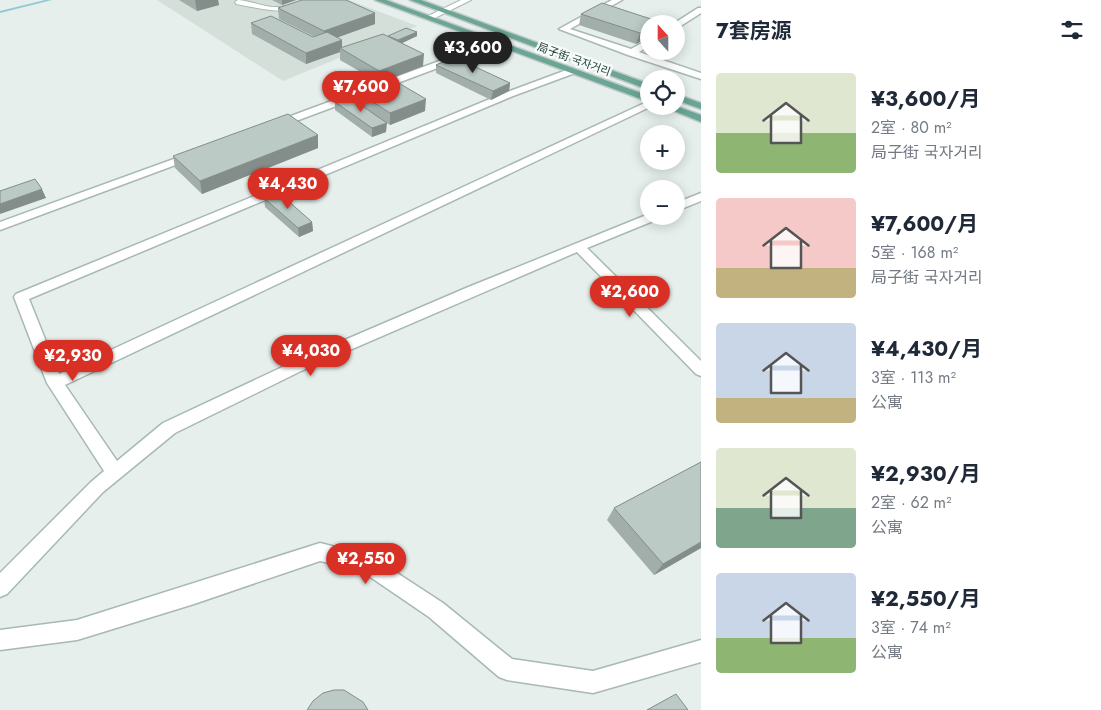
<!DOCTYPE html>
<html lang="zh">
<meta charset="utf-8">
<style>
body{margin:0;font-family:Jost,"Noto Sans SC","Noto Sans KR",sans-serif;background:#f2f2f3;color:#1f2937;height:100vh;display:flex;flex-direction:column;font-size:19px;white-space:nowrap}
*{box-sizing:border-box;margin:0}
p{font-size:16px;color:#747a83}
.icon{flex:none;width:28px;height:28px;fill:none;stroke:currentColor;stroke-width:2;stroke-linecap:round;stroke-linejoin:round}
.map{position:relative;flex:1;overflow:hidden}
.details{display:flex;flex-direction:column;background:#fff;width:400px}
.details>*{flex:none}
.needle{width:32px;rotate:339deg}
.controls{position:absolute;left:640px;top:15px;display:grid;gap:10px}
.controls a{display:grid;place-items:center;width:45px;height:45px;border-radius:50%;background:#fff;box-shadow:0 2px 12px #0003;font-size:25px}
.price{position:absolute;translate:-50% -42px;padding:0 11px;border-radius:18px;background:#d93025;color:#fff;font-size:16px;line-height:32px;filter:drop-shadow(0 1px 2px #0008)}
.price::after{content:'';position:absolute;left:50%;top:30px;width:15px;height:11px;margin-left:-8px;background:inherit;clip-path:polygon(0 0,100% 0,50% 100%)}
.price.current{background:#222;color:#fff}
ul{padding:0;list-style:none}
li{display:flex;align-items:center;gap:15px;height:125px;padding:0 15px}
li span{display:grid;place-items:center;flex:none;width:140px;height:100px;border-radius:5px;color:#555}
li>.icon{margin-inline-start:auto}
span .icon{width:60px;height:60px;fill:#fffc;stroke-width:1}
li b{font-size:21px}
h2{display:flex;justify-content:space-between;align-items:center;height:60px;padding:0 15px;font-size:21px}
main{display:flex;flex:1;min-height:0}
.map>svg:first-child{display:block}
.built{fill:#d4dfda}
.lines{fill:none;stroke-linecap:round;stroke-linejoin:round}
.stream{fill:#8ec9d4;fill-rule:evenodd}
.service-casing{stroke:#a8b8b2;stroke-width:2}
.minor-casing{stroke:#a8b8b2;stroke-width:3}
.primary-casing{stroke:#c2cac8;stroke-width:3}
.service{fill:#fff;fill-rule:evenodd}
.minor{fill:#fff;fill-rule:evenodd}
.primary{fill:#6aa596;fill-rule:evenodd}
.wall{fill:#a1aea9}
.shaded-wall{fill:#838d89}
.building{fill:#bbcac4;stroke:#838d89}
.labels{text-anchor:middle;stroke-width:5;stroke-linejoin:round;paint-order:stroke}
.far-street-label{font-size:11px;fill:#24423a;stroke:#f7fbf9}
</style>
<main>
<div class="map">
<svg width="701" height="710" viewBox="0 0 701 710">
<rect width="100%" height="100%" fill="#e6efeb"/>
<polygon class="built" points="157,0 349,0 417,26 283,81"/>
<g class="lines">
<polygon class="stream" points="45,0 52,0 0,13 0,11"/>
<defs>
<g id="service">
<path d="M238,0c14,1 27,8 40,7 14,0 26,-7 40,-7 -25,18 -54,9 -82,4l-1,-2z"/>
<polygon points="461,0 471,0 431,20 424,18"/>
</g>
<g id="minor">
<polygon points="612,0 622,0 570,29 631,49 649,39 649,46 639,52 701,73 701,79 628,55 559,29"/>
<polygon points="698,8 701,8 701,13 679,27 676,27 676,24 673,24"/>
<polygon points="496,40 499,41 499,45 280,127 272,127 271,125 272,123"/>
<polygon points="572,68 577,71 575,73 513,96 29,299 59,374 649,101 649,106 652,106 65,385 117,461 163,423 291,363 466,288 649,214 649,216 660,216 658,219 587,248 701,361 701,376 696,374 577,252 301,371 175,433 103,492 7,594 0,597 0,573 91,482 104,471 47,383 14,297 16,294 507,92"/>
<polygon points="193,152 197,153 198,155 197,157 0,230 0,222"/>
<polygon points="701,193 701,201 676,211 676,203"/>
<polygon points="320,543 371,556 443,603 512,659 593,671 701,640 701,662 593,693 507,680 499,677 429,617 360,570 320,561 194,604 77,640 0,650 0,630 77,620"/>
</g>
<g id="primary">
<polygon points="375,0 386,0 649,96 649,102"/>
<polygon points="410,0 421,0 649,84 649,90"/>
<polygon points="676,94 701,103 701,109 676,100"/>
<polygon points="662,106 676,106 701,115 701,122"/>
</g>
</defs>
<use href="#service" class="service-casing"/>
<use href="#minor" class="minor-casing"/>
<use href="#primary" class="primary-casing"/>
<use href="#service" class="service"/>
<use href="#minor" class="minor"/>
<use href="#primary" class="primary"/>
</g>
<g class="wall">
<polygon points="179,0 218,0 219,5 197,11"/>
<polygon points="272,0 296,0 282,5"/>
<polygon points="278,8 375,13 375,24 337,37 342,48 388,36 417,32 417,36 402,43 423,66 391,78 425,111 390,125 383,121 386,132 372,137 335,110 335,102 355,101 355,90 378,82 340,60 340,52 306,64 252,34 251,23 313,37 315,37 279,19"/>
<polygon points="581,14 660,22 659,24 649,24 649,37 636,44 579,25"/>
<polygon points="436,65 510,83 509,91 491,100 436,73"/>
<polygon points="318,148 202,194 175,168 173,156"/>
<polygon points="264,198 312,222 313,231 299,237 265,207"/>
<polygon points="701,462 701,548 654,575 607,520 614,508"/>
</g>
<g class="shaded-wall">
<polygon points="195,0 218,0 219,5 197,11"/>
<polygon points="282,0 296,0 282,5"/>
<polygon points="375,13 375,24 325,42 324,31"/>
<polygon points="649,28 649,37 636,44 640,33"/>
<polygon points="417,32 417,36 398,45 398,40"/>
<polygon points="342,40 342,50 340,48 340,52 306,64 306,53"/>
<polygon points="424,54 423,66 379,83 379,71"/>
<polygon points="510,83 509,91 491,100 493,91"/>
<polygon points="426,99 425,111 390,125 390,113"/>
<polygon points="387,123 386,132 372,137 372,128"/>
<polygon points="318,135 318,148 202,194 200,181"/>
<polygon points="42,189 46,198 0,214 0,204"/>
<polygon points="312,222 313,231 299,237 298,228"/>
<polygon points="701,542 701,548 654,575 663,564"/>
</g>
<g class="building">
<polygon points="302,0 346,0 375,13 324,31 278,8"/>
<polygon points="602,3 660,22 656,24 649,24 649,28 640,33 581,14"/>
<polygon points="271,16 313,37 327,32 342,40 306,53 251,23"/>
<polygon points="406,28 417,32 398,40 388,36"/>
<polygon points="383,34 424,54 379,71 340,48"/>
<polygon points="454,57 510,83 493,91 436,65"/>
<polygon points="390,78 426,99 390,113 355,90"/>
<polygon points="349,97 387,123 372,128 335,102"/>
<polygon points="288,114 318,135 200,181 173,156"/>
<polygon points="35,179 42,189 0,204 0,191"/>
<polygon points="278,192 312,222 298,228 264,198"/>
<polygon points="701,462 701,542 663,564 614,508"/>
<polygon points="334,690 344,690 363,702 368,710 307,710 313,701 323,693"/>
<polygon points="676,694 688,710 647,710"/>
</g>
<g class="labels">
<g class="far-street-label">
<text transform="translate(574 59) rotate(20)" y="4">局子街 국자거리</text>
</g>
</g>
</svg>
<div class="controls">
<a><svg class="needle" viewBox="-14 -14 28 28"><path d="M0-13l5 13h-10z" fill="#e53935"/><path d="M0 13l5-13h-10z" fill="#747a83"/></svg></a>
<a><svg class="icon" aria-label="locate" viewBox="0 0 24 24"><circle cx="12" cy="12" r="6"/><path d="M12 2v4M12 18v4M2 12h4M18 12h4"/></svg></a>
<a>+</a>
<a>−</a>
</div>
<b class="price current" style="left:473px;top:74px">¥3,600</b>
<b class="price" style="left:361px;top:113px">¥7,600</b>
<b class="price" style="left:288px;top:210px">¥4,430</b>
<b class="price" style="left:630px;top:318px">¥2,600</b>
<b class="price" style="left:311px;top:377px">¥4,030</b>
<b class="price" style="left:73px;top:382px">¥2,930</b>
<b class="price" style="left:366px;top:585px">¥2,550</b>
</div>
<section class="details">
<h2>7套房源<svg class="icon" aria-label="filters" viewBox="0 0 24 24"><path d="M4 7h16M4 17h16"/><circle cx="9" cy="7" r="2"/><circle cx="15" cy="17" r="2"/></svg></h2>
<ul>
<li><span style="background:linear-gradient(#dfe7d0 60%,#8fb573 0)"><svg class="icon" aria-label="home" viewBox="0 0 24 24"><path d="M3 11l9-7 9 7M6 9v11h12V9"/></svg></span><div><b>¥3,600/月</b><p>2室 · 80 m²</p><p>局子街 국자거리</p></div></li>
<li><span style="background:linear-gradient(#f6c9c9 70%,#c2b280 0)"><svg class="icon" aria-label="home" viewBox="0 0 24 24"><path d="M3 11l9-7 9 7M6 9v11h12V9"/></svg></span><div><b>¥7,600/月</b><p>5室 · 168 m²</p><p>局子街 국자거리</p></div></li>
<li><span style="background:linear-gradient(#c9d6e8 75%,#c2b280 0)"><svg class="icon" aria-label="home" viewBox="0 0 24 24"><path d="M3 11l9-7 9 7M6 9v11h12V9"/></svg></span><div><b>¥4,430/月</b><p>3室 · 113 m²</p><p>公寓</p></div></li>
<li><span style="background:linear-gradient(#dfe7d0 60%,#7fa58c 0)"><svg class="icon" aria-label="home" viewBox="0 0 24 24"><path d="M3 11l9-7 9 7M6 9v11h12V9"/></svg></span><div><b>¥2,930/月</b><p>2室 · 62 m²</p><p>公寓</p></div></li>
<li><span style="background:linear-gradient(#c9d6e8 65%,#8fb573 0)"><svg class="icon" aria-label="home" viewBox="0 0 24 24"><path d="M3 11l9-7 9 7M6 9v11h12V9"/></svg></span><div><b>¥2,550/月</b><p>3室 · 74 m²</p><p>公寓</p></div></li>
</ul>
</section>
</main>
